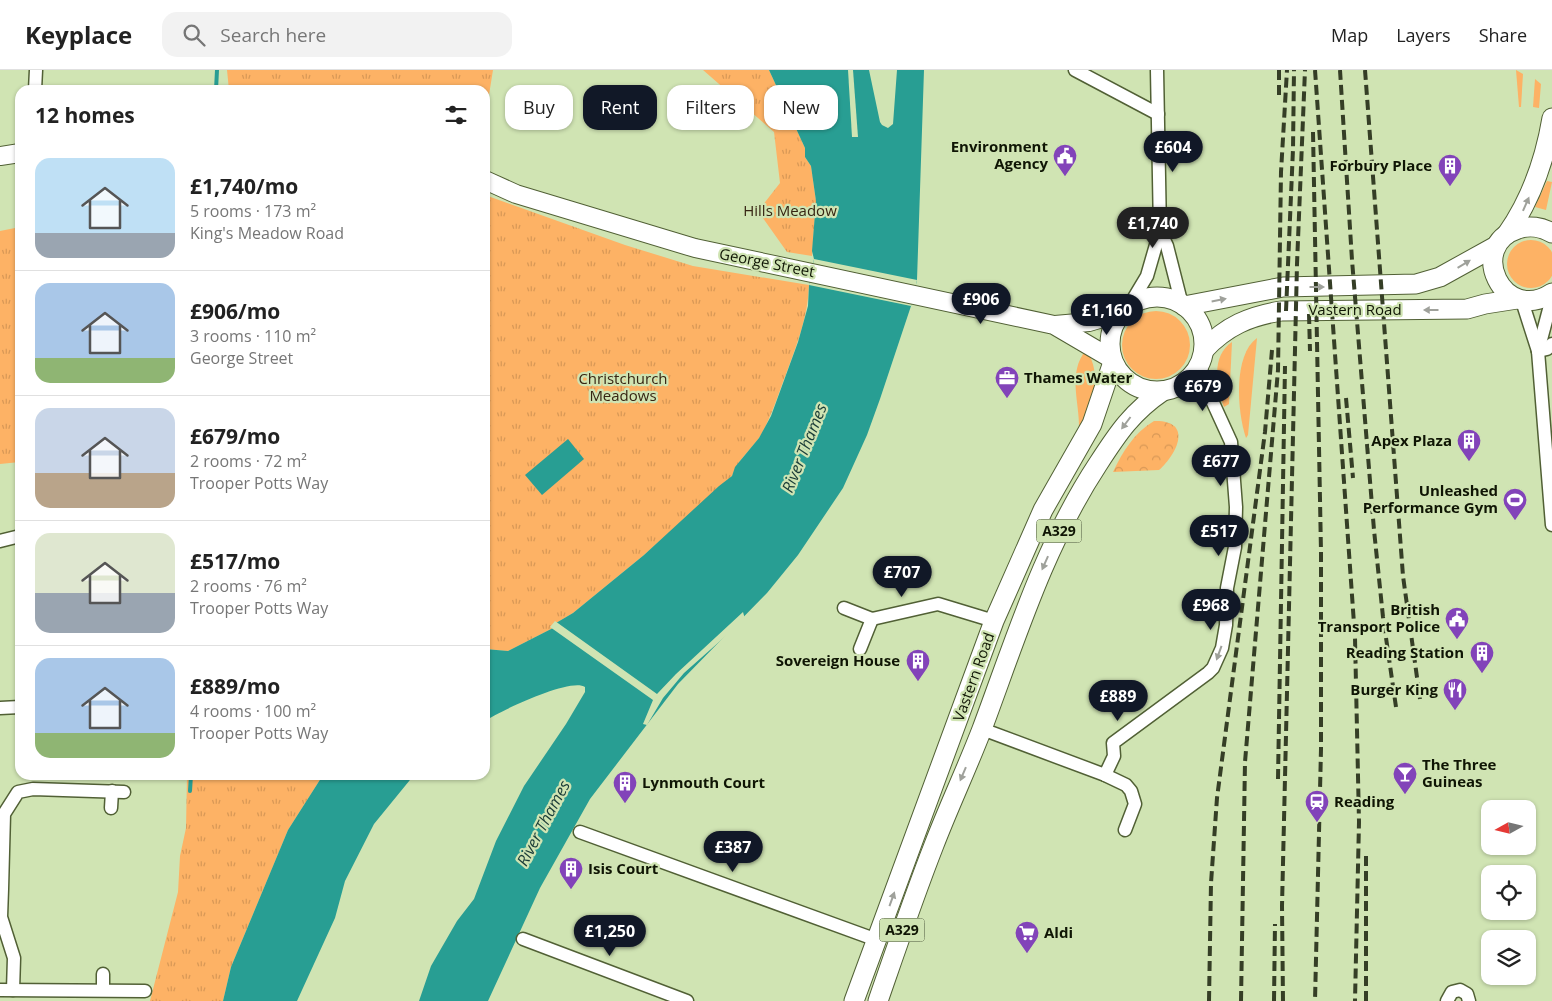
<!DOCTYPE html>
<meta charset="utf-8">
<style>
body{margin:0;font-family:"Open Sans",sans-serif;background:#f2f2f2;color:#222;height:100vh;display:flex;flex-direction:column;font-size:19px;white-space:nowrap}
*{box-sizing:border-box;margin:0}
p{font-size:16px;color:#767676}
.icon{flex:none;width:28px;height:28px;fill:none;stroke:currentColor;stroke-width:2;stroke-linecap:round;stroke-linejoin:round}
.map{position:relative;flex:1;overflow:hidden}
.details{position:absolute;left:15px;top:15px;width:475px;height:695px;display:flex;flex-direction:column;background:#fff;border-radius:15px;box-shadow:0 1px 4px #0004}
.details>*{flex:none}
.banner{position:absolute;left:505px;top:15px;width:475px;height:45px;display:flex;gap:10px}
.needle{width:32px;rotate:262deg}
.tools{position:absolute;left:1481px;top:730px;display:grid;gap:10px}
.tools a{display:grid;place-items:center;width:55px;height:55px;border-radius:10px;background:#fff;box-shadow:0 1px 4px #0004;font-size:25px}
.price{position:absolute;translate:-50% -42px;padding:0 11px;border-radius:18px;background:#111827;color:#fff;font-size:16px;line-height:32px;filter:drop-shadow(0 1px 2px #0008)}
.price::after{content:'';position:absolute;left:50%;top:30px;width:15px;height:11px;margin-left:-8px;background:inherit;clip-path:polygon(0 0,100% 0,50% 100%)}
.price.current{background:#222;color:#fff}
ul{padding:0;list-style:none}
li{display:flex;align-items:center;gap:15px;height:125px;padding:0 20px}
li+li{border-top:1px solid #e0e0e0}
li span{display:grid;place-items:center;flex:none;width:140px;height:100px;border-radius:15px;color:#555}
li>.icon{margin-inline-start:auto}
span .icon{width:60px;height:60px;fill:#fffc;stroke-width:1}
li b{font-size:21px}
h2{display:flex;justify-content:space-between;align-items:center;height:60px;padding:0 20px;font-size:21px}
.chip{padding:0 18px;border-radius:15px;background:#fff;box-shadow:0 1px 4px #0004;font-size:18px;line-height:45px}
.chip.current{background:#111827;color:#fff}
header{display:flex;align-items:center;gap:30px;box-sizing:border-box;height:70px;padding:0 25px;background:#fff;border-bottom:1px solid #e0e0e0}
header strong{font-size:24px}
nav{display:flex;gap:28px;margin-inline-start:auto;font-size:18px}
.search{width:350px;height:45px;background:#f2f2f2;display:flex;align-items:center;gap:12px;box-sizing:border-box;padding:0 18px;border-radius:15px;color:#767676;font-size:19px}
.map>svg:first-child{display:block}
.grass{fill:#fdb265}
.forest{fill:url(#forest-crowns)}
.park{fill:url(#park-tufts)}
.water{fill:#289e93}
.pier{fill:#d0e4b3}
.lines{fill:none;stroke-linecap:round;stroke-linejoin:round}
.stream{stroke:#289e93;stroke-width:4}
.minor-casing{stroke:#516035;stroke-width:15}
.secondary-casing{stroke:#516035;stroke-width:20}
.primary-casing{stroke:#516035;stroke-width:21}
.minor{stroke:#fff;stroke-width:12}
.secondary{stroke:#fff;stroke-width:18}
.primary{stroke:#fff;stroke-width:19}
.rail{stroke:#353e26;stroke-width:4;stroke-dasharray:10 5;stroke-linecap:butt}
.oneway{fill:#9fa19b}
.labels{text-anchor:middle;stroke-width:4.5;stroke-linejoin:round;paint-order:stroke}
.shield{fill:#d0e4b3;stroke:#495338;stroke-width:1}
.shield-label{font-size:14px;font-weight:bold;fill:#0f1504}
.poi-label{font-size:15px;font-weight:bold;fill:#0f1504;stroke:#d0e4b3;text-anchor:end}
.park-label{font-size:15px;fill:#372513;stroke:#d0e4b3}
.street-label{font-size:15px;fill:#0f1504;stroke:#d0e4b3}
.water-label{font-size:16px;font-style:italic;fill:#193b37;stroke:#d0e4b3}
</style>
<header>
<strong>Keyplace</strong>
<div class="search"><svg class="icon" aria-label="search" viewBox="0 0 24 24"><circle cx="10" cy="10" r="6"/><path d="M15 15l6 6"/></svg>Search here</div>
<nav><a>Map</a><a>Layers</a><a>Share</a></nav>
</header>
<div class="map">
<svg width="1552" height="931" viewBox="0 0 1552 931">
<defs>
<pattern id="forest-crowns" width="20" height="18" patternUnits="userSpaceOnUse" patternTransform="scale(1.25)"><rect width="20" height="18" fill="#fdb265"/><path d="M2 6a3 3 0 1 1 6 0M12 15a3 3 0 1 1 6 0" fill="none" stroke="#d89856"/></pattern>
<pattern id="park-tufts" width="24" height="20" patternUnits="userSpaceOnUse" patternTransform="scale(1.25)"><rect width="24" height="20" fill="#fdb265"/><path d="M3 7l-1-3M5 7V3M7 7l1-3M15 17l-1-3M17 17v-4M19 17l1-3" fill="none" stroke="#d89856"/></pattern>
</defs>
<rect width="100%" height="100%" fill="#d0e4b3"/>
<g class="grass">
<polygon points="1516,0 1523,4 1521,37 1519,37"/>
<polygon points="1535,9 1541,14 1539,38 1533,37"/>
<polygon points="1547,111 1552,112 1546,140 1535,137"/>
<circle cx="1531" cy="194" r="24"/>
<circle cx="1156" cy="275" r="34"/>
<path d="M1257,268l-9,97 -2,3c-9,-26 -13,-83 11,-100z"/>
<path d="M1232,272l-3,62 -5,3c-8,-21 -13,-51 8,-65z"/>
<path d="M1086,280c18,25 5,55 -7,79 1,-26 -12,-56 7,-79z"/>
</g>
<path class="forest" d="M1154,351c39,-1 24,32 5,49l-46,2c10,-21 21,-39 41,-51z"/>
<g class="park">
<polygon points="227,0 493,0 485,50 485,20 229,20"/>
<polygon points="703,0 769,0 805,78 805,87 811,96 816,131 812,186 787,182 758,141 780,113 774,62"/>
<path d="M485,125l140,50 68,21 116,19c-1,32 -12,59 -23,89 -8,21 -14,41 -25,61 -9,14 -24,25 -29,41l-88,79 -71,58 -17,10 -3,5 -45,23 -23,-2z"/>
<polygon points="20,157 20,392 0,394 0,161"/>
<polygon points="187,705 323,705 288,760 231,897 223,931 150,931 178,822 180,786 186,758"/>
</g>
<g class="water">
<path d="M769,0h100l11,52 2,3 6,3 5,-4 4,-54h27l-7,210 -6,26 -31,93 -13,36 -24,53 -45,67 -31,38 -89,91 -88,115 -50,89 -52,113h-69l12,-35 26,-45 17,-22 22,-58 28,-55 42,-62 19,-32v-5c-14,-10 -85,24 -100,34v-72l23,2 45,-23 3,-5 17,-10 71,-58 75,-69 13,-10 3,-9 24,-29 12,-22 27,-74 10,-36 1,-21 5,-26 -2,-8 4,-50 -5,-35 -6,-9v-9z"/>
<polygon points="568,369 584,389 542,425 525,405"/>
<polygon points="323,705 414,705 374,754 345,811 335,848 297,931 223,931 231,897 288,760"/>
</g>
<g class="pier">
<polygon points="848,0 853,0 858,67 852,67"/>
<polygon points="814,189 917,210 911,236 809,215"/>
<polygon points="743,542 745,549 684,603 663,628 647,655 643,654 653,630 550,557 555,551 657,624 676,604"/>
</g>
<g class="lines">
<g class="stream">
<polyline points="216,20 217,0"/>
<polyline points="190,721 191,705"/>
</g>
<defs>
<g id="minor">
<polyline points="1075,0 1158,44"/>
<polyline points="35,20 36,0"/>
<polyline points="1160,161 1167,176 1182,235"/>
<polyline points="1522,231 1538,281 1552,455"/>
<polyline points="1129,236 1147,206 1160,161 1157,0"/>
<polyline points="1538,281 1552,228"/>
<polyline points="1538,281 1547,279 1552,274"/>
<polyline points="0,471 20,466"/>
<polyline points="844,538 872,549 938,534 994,551"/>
<polyline points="860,579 872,549"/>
<polyline points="0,638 20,637"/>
<polyline points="982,659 1105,705 1126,715 1131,721 1135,734 1125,760"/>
<polyline points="1105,705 1114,686 1113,673 1208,603 1213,598 1222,578 1226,555 1227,518 1235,477 1236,437 1231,372 1204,313 1200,293"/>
<polyline points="111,738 112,721"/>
<polyline points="580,762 877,870"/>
<polyline points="523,869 687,931"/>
<polyline points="103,904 103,920"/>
<polyline points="0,920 145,921"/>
<polyline points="13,920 14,888 1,847 2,819 4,744 18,722 33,719 124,722"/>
<polyline points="1447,931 1452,922 1460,920 1467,924 1469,931"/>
</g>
<g id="secondary">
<polyline points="0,86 20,83"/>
<polyline points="485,110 516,124 695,178 1054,255 1112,289"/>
<polyline points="1055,255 1089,252 1123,242"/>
</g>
<g id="primary">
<path d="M1552,163c-10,-6 -23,-8 -34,-4 -52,17 -15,96 34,64"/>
<path d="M1507,164c25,-36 38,-74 45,-116"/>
<circle cx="1157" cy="274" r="47"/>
<polyline points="1184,236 1283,217 1416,214 1440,207 1496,176"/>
<path d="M1204,280c22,-24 46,-34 77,-39l186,-2 18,-5 32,-5"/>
<polyline points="854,931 994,551 1043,440 1092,354 1113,292"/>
<path d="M878,931c18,-52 36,-105 56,-156 15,-39 33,-77 48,-116 34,-91 62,-183 116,-265 20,-31 34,-52 65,-73"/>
</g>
</defs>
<use href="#minor" class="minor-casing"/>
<use href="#secondary" class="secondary-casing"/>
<use href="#primary" class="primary-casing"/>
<use href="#minor" class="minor"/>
<use href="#secondary" class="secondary"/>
<use href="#primary" class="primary"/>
<g class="rail">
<polyline points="1279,0 1279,25"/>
<polyline points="1315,0 1355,568 1359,752 1355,931"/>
<polyline points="1340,0 1352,190 1374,460 1383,547 1396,637"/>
<polyline points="1365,0 1403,506 1420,629"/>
<polyline points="1313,62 1321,482 1321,679 1315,931"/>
<polyline points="1286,241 1293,79 1294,0"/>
<polyline points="1309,244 1310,281"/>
<polyline points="1346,328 1353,408"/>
<polyline points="1278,709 1285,296"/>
<polyline points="1209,931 1211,813 1217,728 1265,362 1272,280"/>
<polyline points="1241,931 1245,692 1278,300 1281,102 1287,0"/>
<polyline points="1274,931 1275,854"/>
<polyline points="1283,931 1282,836 1297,194 1305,0"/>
<polyline points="1366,931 1366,783"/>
</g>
</g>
<defs><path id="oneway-solid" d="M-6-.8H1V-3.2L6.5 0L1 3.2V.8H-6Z" transform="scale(1.25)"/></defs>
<g class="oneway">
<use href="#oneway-solid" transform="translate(1526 134) rotate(-66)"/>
<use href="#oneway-solid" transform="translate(1464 194) rotate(-31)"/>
<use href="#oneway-solid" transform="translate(1317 217)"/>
<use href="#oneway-solid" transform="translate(1219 230) rotate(-11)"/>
<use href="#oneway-solid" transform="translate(1431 240) rotate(180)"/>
<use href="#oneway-solid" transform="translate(1126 353) rotate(127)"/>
<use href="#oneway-solid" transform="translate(1045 493) rotate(114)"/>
<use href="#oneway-solid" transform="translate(1219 583) rotate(110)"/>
<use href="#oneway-solid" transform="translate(963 704) rotate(113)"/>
<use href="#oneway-solid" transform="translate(892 829) rotate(-70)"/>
</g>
<defs>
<symbol id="civic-pin" viewBox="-11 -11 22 30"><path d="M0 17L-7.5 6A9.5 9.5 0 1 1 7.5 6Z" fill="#8243b9" stroke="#d0e4b3"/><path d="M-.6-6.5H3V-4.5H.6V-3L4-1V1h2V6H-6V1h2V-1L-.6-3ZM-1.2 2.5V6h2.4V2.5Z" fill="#fff"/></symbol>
<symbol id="building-pin" viewBox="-11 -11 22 30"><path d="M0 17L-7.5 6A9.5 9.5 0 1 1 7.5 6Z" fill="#8243b9" stroke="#d0e4b3"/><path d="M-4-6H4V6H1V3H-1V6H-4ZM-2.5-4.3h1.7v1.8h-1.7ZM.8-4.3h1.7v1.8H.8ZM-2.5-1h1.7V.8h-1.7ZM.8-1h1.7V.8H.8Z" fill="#fff"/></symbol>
<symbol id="office-pin" viewBox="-11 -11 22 30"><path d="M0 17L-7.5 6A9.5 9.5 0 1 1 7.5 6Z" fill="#8243b9" stroke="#d0e4b3"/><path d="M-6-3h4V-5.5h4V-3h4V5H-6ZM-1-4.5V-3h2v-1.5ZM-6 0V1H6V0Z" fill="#fff"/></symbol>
<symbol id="stadium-pin" viewBox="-11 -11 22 30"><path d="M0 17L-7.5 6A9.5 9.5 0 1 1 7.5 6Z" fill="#8243b9" stroke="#d0e4b3"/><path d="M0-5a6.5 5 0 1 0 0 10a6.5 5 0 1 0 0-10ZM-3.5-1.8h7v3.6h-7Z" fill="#fff"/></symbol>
<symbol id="restaurant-pin" viewBox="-11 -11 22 30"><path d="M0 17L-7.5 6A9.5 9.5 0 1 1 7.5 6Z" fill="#8243b9" stroke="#d0e4b3"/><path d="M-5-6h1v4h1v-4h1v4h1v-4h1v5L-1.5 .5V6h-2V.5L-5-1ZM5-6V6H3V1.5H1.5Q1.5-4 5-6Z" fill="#fff"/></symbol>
<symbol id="bar-pin" viewBox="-11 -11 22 30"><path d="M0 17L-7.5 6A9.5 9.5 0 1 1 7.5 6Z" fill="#8243b9" stroke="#d0e4b3"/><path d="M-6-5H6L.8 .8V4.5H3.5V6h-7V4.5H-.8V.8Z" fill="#fff"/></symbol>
<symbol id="station-pin" viewBox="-11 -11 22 30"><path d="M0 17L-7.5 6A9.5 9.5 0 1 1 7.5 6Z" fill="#8243b9" stroke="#d0e4b3"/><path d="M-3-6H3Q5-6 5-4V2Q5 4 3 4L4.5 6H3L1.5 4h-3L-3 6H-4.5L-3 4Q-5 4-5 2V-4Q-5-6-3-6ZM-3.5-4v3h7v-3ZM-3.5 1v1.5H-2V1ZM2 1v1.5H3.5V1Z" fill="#fff"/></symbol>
<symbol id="supermarket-pin" viewBox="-11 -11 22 30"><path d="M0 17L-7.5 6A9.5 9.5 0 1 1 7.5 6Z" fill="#8243b9" stroke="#d0e4b3"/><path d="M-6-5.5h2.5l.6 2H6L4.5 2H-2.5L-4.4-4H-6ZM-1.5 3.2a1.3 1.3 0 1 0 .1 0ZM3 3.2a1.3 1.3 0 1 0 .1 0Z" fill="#fff"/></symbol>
</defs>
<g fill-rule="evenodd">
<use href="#civic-pin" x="1051" y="72" width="28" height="38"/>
<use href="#building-pin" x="1436" y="82" width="28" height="38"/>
<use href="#office-pin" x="993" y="294" width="28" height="38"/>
<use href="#building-pin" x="1455" y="357" width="28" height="38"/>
<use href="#stadium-pin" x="1501" y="416" width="28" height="38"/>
<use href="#civic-pin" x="1443" y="535" width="28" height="38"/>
<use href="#building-pin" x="1468" y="569" width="28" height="38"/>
<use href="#building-pin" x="904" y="577" width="28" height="38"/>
<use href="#restaurant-pin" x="1441" y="606" width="28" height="38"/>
<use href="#bar-pin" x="1391" y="690" width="28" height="38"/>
<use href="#building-pin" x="611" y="699" width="28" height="38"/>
<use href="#station-pin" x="1303" y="718" width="28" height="38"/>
<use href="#building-pin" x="557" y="785" width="28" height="38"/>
<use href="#supermarket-pin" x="1013" y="849" width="28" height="38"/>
</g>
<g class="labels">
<g class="shield">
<rect x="1036.5" y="449.5" width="45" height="23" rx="4"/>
<rect x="879.5" y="848.5" width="45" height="23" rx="4"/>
</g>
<g class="shield-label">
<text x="1059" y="466">A329</text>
<text x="902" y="865">A329</text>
</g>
<g class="poi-label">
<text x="1048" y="82">Environment<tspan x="1048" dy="17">Agency</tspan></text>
<text x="1432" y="101">Forbury Place</text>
<text x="1024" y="313" text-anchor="start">Thames Water</text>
<text x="1452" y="376">Apex Plaza</text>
<text x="1498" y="426">Unleashed<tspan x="1498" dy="17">Performance Gym</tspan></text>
<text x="1440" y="545">British<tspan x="1440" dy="17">Transport Police</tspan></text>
<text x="1464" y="588">Reading Station</text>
<text x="900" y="596">Sovereign House</text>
<text x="1438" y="625">Burger King</text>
<text x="1422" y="700" text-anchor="start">The Three<tspan x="1422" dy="17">Guineas</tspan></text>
<text x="642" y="718" text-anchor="start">Lynmouth Court</text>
<text x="1334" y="737" text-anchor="start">Reading</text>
<text x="588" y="804" text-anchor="start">Isis Court</text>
<text x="1044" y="868" text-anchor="start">Aldi</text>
</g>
<g class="park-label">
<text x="790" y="146">Hills Meadow</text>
<text x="623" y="314">Christchurch<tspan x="623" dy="17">Meadows</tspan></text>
</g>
<g class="street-label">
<text transform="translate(767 193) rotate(11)" y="5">George Street</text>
<text x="1355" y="245">Vastern Road</text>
<text transform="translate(974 607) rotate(-70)" y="5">Vastern Road</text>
</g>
<g class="water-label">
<text transform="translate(804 378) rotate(-68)" y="6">River Thames</text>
<text transform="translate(543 753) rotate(-62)" y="6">River Thames</text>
</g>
</g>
</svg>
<div class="tools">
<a><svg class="needle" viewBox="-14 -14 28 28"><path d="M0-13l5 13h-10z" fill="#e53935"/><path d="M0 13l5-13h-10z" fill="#767676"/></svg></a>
<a><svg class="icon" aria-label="locate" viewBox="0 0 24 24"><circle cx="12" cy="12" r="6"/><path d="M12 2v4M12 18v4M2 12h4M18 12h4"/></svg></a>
<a><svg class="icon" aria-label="layers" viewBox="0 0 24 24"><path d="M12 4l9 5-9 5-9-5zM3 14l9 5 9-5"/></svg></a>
</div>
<b class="price" style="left:1173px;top:103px">£604</b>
<b class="price current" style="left:1153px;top:179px">£1,740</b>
<b class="price" style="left:981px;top:255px">£906</b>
<b class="price" style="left:1107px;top:266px">£1,160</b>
<b class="price" style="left:1203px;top:342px">£679</b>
<b class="price" style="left:1221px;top:417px">£677</b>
<b class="price" style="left:1219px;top:487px">£517</b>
<b class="price" style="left:902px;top:528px">£707</b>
<b class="price" style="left:1211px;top:561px">£968</b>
<b class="price" style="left:1118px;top:652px">£889</b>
<b class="price" style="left:733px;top:803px">£387</b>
<b class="price" style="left:610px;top:887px">£1,250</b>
<div class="banner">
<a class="chip">Buy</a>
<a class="chip current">Rent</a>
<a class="chip">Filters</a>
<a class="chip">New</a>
</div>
<section class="details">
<h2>12 homes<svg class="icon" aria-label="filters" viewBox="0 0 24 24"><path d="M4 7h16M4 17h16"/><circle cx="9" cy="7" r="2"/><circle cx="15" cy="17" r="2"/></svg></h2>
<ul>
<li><span style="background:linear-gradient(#bfe0f5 75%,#9aa5b1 0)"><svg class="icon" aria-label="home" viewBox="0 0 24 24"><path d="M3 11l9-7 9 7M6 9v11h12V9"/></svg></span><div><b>£1,740/mo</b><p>5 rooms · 173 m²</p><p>King's Meadow Road</p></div></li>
<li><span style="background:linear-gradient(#a9c7e8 75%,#8fb573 0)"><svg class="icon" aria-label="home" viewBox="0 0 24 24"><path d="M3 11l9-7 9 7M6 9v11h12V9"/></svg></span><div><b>£906/mo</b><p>3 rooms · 110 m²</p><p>George Street</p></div></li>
<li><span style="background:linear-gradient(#c9d6e8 65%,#b9a48a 0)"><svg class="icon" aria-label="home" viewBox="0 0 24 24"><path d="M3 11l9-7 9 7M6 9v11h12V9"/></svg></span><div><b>£679/mo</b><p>2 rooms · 72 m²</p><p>Trooper Potts Way</p></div></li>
<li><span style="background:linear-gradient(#dfe7d0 60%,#9aa5b1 0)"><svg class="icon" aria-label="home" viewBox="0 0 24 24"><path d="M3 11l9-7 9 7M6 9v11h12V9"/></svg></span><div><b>£517/mo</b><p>2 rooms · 76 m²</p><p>Trooper Potts Way</p></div></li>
<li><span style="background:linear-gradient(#a9c7e8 75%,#8fb573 0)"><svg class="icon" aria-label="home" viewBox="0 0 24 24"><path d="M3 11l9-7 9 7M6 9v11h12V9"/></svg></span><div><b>£889/mo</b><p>4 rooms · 100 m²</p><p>Trooper Potts Way</p></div></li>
</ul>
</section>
</div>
